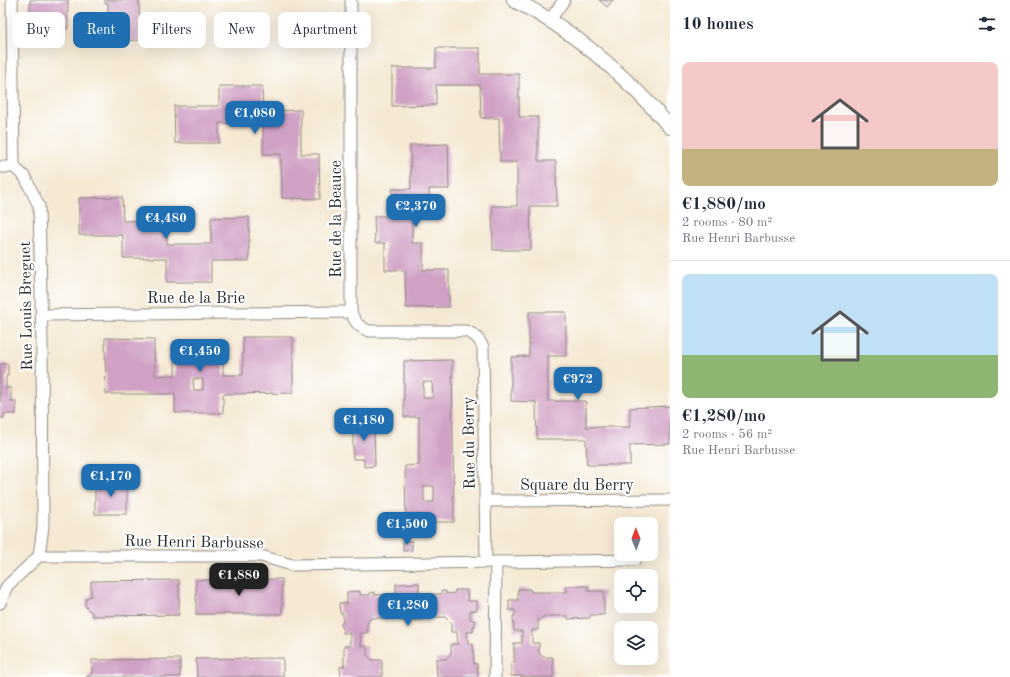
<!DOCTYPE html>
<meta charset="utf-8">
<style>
body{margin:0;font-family:"Old Standard TT",serif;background:#f6f6f7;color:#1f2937;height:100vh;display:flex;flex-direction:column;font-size:15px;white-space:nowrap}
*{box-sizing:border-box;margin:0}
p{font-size:13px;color:#747a83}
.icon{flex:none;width:22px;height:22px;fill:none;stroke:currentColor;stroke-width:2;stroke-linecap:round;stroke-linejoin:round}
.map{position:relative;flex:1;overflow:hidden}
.drawer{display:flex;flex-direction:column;background:#fff;width:340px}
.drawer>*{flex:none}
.top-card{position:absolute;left:12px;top:12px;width:380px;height:36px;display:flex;gap:8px}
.needle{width:26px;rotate:359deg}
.buttons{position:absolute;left:614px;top:517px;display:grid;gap:8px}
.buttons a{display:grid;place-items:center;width:44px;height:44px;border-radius:8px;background:#fff;box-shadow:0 4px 16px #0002;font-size:20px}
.price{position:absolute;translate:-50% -34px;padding:0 9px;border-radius:8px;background:#1f6fb2;color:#fff;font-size:13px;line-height:26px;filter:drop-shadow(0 1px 2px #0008)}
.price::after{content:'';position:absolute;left:50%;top:24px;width:12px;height:9px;margin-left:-6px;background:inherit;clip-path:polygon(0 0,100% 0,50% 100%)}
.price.current{background:#222;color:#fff}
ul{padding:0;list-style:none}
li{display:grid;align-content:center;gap:8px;height:212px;padding:0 12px}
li+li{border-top:1px solid #e0e1e3}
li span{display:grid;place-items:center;height:124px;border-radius:8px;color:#555}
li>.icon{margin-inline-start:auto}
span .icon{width:72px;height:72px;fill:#fffc;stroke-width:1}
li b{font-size:17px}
h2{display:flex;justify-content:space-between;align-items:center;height:48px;padding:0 12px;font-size:17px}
.pill{padding:0 14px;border-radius:8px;background:#fff;box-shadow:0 4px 16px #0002;font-size:14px;line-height:36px}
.pill.current{background:#1f6fb2;color:#fff}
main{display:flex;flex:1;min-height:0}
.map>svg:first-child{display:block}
.building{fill:#d0a1c5;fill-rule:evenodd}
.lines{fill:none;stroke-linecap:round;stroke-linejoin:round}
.minor-casing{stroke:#908a80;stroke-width:13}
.tertiary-casing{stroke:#908a80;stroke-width:16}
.minor{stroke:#fff;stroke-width:11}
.tertiary{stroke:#fff;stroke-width:14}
.labels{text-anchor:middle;stroke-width:4;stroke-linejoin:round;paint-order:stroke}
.street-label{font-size:16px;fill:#2b2b2b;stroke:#fff}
</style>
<main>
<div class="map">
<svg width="670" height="677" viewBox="0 0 670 677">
<rect width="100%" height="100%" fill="#fff"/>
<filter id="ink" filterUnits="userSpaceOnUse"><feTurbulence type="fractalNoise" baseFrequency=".025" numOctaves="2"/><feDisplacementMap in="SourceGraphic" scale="8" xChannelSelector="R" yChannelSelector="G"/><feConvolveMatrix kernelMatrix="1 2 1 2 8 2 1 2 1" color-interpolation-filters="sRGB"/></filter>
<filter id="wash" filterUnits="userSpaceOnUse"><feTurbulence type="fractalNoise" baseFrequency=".012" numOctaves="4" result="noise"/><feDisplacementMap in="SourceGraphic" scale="16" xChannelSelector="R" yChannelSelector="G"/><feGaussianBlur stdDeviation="0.9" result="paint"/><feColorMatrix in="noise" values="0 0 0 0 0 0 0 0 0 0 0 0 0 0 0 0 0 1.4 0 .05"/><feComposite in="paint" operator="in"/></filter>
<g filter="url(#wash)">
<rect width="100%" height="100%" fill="#f5e9d4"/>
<g id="blocks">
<g class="building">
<rect x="30" y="0" width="38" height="28"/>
<polygon points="105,0 139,0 140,40 108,41 108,3 105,3"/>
<polygon points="599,0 613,0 607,7"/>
<polygon points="436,48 480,48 480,74 519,74 519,117 538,117 538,161 556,161 557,206 530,206 531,250 493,250 492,206 517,206 517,162 500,162 499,118 481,118 480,85 436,85 436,105 392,106 392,68 436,68"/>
<polygon points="219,86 262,86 263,111 301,110 301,154 319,154 320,199 282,198 281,154 263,154 263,124 219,123 219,143 175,143 174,106 219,106"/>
<polygon points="448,144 449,189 429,189 430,216 412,216 412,243 423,243 423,270 449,270 449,307 406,308 405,270 385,270 385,243 375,243 374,216 392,216 392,189 411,189 410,145"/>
<polygon points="122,197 123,221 167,220 167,244 211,244 211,218 249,217 249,261 211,261 211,282 167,282 167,258 123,258 123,235 79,235 79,198"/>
<polygon points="529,312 566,312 566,356 548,356 548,401 586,401 586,427 630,427 630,408 670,406 670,444 630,445 630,465 587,465 586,439 537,439 536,402 511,401 511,357 529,356"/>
<path d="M243,337h50v56l-70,1v19h-48v-19h-69l-1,-56 49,1 1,37 20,-1v-17l48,-1v18h20zM193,379h10v11h-9z"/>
<path d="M452,360l2,162h-48l-1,-56 14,-1v-48h-15v-56zM423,382h9l1,16h-10zM424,486h10v16h-10z"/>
<polygon points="0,364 8,364 8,376 6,376 6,388 11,388 11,401 16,401 16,414 4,414 4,418 0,418"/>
<polygon points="374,421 375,466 364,467 364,459 353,459 353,422"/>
<rect x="95" y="483" width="32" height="31"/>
<polygon points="403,541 412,541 412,550 403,551"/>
<polygon points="282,579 282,614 196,614 196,580"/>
<polygon points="179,580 179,615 92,616 92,612 88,610 85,605 86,598 91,596 91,581"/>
<polygon points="419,583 419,594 441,594 441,591 446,591 446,594 455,593 455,590 467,590 468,601 477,601 477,610 470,611 470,619 475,621 475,626 473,626 473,632 467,632 468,644 473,644 474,664 477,664 478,677 437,677 436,659 446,659 451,653 451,644 458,644 457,632 451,632 451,623 445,617 421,618 421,620 398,620 398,618 371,618 367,624 367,633 360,633 361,646 367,646 367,655 372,660 382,660 382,677 341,677 340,667 344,666 344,646 350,646 350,633 343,633 343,628 341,628 341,623 343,623 343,613 340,613 339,603 347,603 347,592 360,591 360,595 370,595 370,593 375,592 375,595 396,594 396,584"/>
<polygon points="566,586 588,586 588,591 604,591 604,615 590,615 590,618 568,619 568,616 544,616 538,620 538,630 532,630 532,643 539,643 539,653 543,657 553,657 553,677 522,677 522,676 511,676 511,664 514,663 514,643 522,643 522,631 514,631 513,616 515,616 515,610 509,610 509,600 518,600 518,589 530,589 531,592 567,592"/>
<polygon points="283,658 283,677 197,677 196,659"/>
<polygon points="180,659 180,677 86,677 92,674 92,660"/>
</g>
</g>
</g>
<g filter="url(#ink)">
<use href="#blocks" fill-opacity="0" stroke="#908a80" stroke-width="1"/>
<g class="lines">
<defs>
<g id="minor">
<path d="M351,0v312c4,11 8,15 18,19h97c9,3 13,8 17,16l3,215"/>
<polyline points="550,20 564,0"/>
<polyline points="0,167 14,167"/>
<polyline points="41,315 351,312"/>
<polyline points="485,501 670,500"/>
<polyline points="39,556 261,556 292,565 635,560"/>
<polyline points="0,603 7,586 39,556 43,527 42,340 39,206 25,177 14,167 12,0"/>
<polyline points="495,677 496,562"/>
</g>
<path id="tertiary" d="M514,0c60,30 112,76 156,127"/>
</defs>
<use href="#minor" class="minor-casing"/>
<use href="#tertiary" class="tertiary-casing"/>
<use href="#minor" class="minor"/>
<use href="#tertiary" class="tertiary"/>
</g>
</g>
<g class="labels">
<g class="street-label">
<text transform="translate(335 219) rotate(-90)" y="6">Rue de la Beauce</text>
<text x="196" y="303">Rue de la Brie</text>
<text transform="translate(25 306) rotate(-91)" y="6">Rue Louis Breguet</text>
<text transform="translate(468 443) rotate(-91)" y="6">Rue du Berry</text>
<text x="577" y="490">Square du Berry</text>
<text transform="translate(194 541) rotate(1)" y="6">Rue Henri Barbusse</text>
</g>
</g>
</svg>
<div class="buttons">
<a><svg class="needle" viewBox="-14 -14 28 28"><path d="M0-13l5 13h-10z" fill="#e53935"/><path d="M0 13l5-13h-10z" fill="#747a83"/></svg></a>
<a><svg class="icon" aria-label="locate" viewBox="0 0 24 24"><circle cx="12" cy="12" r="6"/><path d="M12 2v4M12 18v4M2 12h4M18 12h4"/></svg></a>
<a><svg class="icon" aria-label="layers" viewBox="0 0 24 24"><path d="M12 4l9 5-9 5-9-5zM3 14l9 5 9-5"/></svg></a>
</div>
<b class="price" style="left:255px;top:135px">€1,080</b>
<b class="price" style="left:416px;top:228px">€2,370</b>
<b class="price" style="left:166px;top:240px">€4,480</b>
<b class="price" style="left:200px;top:373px">€1,450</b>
<b class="price" style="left:578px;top:401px">€972</b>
<b class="price" style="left:364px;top:442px">€1,180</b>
<b class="price" style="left:111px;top:498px">€1,170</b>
<b class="price" style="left:407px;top:546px">€1,500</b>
<b class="price current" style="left:239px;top:597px">€1,880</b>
<b class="price" style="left:408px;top:627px">€1,280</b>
<div class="top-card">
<a class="pill">Buy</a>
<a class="pill current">Rent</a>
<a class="pill">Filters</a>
<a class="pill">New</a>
<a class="pill">Apartment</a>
</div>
</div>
<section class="drawer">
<h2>10 homes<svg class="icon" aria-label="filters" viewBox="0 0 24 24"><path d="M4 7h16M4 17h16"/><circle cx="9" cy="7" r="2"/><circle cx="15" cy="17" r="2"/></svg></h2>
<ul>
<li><span style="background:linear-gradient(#f6c9c9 70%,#c2b280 0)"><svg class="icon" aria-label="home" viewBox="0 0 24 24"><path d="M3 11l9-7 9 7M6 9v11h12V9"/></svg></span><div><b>€1,880/mo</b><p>2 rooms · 80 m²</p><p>Rue Henri Barbusse</p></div></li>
<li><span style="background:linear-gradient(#bfe0f5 65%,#8fb573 0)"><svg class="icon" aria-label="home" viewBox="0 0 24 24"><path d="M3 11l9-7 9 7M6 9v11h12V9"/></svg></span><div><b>€1,280/mo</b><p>2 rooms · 56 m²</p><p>Rue Henri Barbusse</p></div></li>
</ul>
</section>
</main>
